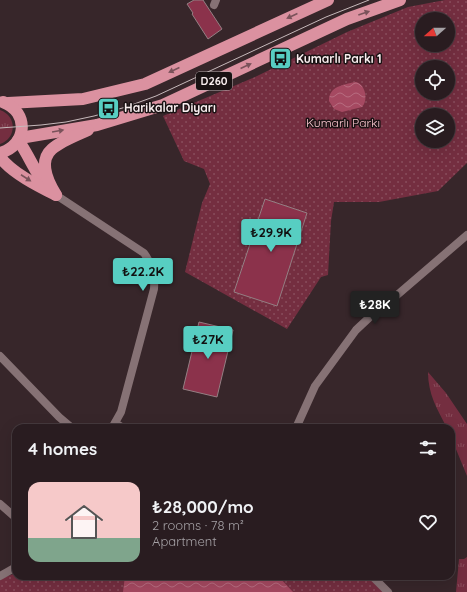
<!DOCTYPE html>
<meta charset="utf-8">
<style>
body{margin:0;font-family:Quicksand,sans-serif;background:#312529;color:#f1f3f6;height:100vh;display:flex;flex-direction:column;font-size:15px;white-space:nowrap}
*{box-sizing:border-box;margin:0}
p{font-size:13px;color:#a5a1a5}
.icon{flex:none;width:22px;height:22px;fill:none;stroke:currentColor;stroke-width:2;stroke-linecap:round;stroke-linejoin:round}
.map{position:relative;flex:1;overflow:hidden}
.details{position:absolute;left:12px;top:424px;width:443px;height:156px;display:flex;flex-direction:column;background:#291c20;border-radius:12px;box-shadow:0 4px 16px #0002,0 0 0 1px #453a3e}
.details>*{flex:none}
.needle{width:26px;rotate:249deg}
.fabs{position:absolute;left:415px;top:12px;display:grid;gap:8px}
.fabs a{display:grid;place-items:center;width:40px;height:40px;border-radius:50%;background:#291c20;box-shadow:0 4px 16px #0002,0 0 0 1px #453a3e;font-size:20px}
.price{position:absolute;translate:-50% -34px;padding:0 9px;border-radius:4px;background:#57cec2;color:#111;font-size:13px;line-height:26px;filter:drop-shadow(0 1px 2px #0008)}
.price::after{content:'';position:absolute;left:50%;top:24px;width:12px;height:9px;margin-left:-6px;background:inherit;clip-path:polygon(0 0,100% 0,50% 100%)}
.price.current{background:#222;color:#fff}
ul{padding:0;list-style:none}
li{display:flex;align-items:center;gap:12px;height:100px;padding:0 16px}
li span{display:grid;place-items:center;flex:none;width:112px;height:80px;border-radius:12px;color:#555}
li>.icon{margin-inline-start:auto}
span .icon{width:48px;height:48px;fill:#fffc;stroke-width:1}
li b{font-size:17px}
h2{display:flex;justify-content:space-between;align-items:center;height:48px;padding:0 16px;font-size:17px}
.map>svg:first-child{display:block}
.grass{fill:url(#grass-tufts)}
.park{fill:url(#park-dots);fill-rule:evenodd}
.water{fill:url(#water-waves)}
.building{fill:#8b324b;stroke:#947f83}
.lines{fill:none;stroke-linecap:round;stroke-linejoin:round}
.street{stroke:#867275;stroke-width:8}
.highway{stroke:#db91a0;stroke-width:12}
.tram{stroke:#c6b9bb;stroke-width:1}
.oneway{fill:#7a525a}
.labels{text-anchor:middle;stroke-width:3;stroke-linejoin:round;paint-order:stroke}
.shield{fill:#191213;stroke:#b6acad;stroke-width:1}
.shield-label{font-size:11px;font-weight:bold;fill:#f9eeef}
.poi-label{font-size:12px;font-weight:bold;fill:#f9eeef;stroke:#191213;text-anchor:start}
.park-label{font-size:12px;fill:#fcc7d0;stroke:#191213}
</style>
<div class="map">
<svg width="467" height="592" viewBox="0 0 467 592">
<defs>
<pattern id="grass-tufts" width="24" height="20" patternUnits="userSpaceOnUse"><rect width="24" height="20" fill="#742e40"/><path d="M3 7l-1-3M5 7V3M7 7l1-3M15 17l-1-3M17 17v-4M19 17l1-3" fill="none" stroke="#894d5c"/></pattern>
<pattern id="park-dots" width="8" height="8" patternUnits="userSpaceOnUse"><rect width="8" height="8" fill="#742e40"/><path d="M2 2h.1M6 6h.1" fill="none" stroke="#894d5c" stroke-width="1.8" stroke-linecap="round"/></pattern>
<pattern id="water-waves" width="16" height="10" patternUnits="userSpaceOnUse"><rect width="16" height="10" fill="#a54961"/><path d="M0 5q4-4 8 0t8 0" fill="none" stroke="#b76c80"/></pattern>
</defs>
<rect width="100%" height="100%" fill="#37262a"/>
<g class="grass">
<path d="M0,110c17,6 17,28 0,34z"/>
<path d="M428,372l18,21 21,31v52l-16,-39v-9h-4c-10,-19 -19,-34 -19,-56z"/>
<polygon points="467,557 467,592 456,592 459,559 464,559"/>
</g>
<g class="park">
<path d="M445,0h22v163l-29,28 -59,11h-45l-3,19 -3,54 -7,2 -34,52 -102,-57 17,-69 8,-19 -6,-15 -20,-8 -21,-45 92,-39 92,-45 61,-25zM422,19h26v26h-26zM422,67h26v26h-26zM422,115h26v26h-26z"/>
<polygon points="16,573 16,576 374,576 390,592 0,592 0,579"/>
</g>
<g class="water">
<path d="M355,82c10,1 14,18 7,25l-20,5 -8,-3 -5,-8c0,-15 14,-16 26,-19z"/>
<polygon points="125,576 278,576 293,592 123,592"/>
</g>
<g class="building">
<polygon points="194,0 203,0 222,29 208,39 192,14 193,13 187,4"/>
<polygon points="265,199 307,213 277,306 234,292"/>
<polygon points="199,322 233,330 217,397 183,389"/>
</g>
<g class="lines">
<g class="street">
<polyline points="214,5 216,0"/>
<path d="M56,195l88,58c8,11 11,23 10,36l-33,123 -9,16"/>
<polyline points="0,356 59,417 72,428"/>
<polyline points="115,423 123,428"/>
<polyline points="296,428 315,386 356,330 372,315 389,302 467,235"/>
<polyline points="0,504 16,518"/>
<polyline points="0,576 16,567"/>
<polyline points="372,576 388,592"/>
</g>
<g class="highway">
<polyline points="8,103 83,99 145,84 328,0"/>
<polyline points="20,138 97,125 163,105 347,19 400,0"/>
<path d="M18,140c11,15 17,33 29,47"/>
<path d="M0,153c27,-7 30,-41 3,-51"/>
<path d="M0,157c12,16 38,29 56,38"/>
<path d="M56,195c-8,-13 -18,-34 -4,-46 9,-8 25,-14 36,-19"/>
</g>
<polyline class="tram" points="0,128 41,125 66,122 94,116 126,107 156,96 326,17 369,0"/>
</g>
<defs><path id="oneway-solid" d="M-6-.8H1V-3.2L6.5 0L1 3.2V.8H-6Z"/></defs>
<g class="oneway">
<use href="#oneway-solid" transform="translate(364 13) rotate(-19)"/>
<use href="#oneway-solid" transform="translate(292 16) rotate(155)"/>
<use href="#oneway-solid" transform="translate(246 66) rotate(-25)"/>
<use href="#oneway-solid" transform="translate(174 70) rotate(155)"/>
<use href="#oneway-solid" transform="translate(58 131) rotate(-10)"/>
<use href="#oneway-solid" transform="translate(26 178) rotate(33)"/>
</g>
<defs>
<symbol id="bus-square" viewBox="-11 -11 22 22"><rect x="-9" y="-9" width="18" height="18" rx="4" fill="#57cec2" stroke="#191213"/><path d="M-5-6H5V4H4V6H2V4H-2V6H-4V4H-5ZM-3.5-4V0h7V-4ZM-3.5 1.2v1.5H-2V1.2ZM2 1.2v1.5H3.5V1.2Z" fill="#111"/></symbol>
</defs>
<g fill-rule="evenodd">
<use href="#bus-square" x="268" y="46" width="25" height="25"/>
<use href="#bus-square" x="96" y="96" width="25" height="25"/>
</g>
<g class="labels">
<rect class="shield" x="196" y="72" width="36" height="18" rx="3"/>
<g class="shield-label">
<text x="214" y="85">D260</text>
</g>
<g class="poi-label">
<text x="296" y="63">Kumarlı Parkı 1</text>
<text x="124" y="112">Harikalar Diyarı</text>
</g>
<g class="park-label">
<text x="343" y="127">Kumarlı Parkı</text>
</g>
</g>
</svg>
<div class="fabs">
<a><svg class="needle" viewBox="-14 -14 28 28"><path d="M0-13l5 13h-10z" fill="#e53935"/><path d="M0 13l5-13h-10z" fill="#a5a1a5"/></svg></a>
<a><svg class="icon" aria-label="locate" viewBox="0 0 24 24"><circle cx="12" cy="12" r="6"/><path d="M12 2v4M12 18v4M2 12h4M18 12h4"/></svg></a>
<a><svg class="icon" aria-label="layers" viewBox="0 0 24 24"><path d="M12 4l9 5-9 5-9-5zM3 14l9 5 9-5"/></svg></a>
</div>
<b class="price" style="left:271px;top:253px">₺29.9K</b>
<b class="price" style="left:143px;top:292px">₺22.2K</b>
<b class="price current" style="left:375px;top:325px">₺28K</b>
<b class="price" style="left:208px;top:360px">₺27K</b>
<section class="details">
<h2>4 homes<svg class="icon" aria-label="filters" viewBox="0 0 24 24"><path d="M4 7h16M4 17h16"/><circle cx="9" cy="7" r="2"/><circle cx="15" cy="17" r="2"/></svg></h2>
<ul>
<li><span style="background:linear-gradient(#f6c9c9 70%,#7fa58c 0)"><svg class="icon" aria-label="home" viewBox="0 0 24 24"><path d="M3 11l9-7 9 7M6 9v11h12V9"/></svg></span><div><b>₺28,000/mo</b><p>2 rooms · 78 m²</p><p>Apartment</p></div><svg class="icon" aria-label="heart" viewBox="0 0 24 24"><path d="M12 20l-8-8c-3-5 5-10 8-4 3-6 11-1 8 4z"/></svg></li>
</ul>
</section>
</div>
